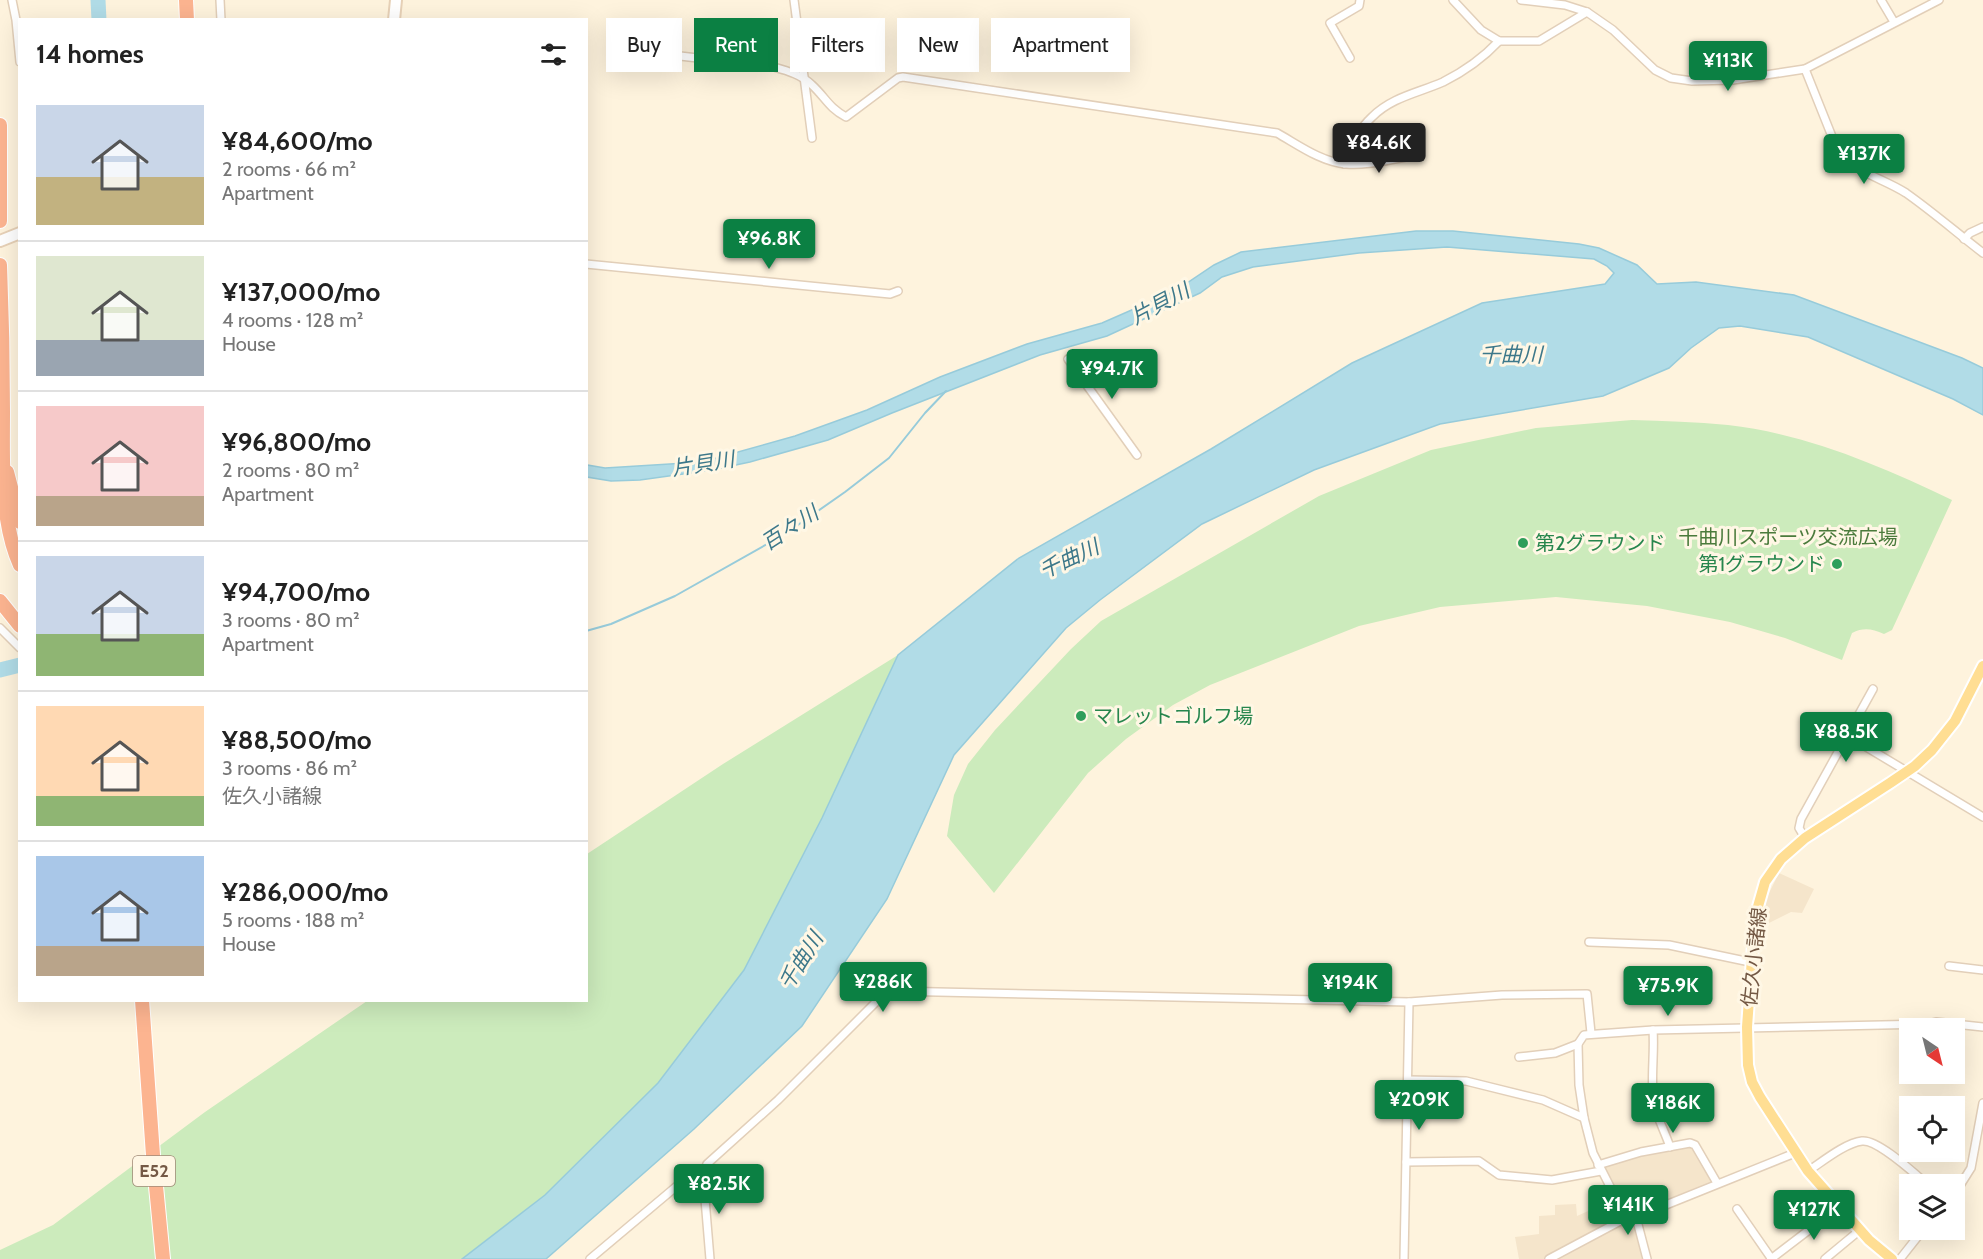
<!DOCTYPE html>
<meta charset="utf-8">
<style>
body{margin:0;font-family:Cabin,"Noto Sans JP",sans-serif;background:#f2f2f2;color:#222;height:100vh;display:flex;flex-direction:column;font-size:22px;white-space:nowrap}
*{box-sizing:border-box;margin:0}
p{font-size:20px;color:#767676}
.icon{flex:none;width:33px;height:33px;fill:none;stroke:currentColor;stroke-width:2;stroke-linecap:round;stroke-linejoin:round}
.map{position:relative;flex:1;overflow:hidden}
.side{position:absolute;left:18px;top:18px;width:570px;height:984px;display:flex;flex-direction:column;background:#fff;border-radius:0px;box-shadow:0 6px 24px #0002}
.side>*{flex:none}
.banner{position:absolute;left:606px;top:18px;width:570px;height:54px;display:flex;gap:12px}
.needle{width:39px;rotate:145deg}
.controls{position:absolute;left:1899px;top:1018px;display:grid;gap:12px}
.controls a{display:grid;place-items:center;width:66px;height:66px;border-radius:0px;background:#fff;box-shadow:0 6px 24px #0002;font-size:30px}
.price{position:absolute;translate:-50% -51px;padding:0 14px;border-radius:6px;background:#0b8043;color:#fff;font-size:20px;line-height:39px;filter:drop-shadow(0 2px 3px #0008)}
.price::after{content:'';position:absolute;left:50%;top:36px;width:18px;height:14px;margin-left:-9px;background:inherit;clip-path:polygon(0 0,100% 0,50% 100%)}
.price.on{background:#222;color:#fff}
ul{padding:0;list-style:none}
li{display:flex;align-items:center;gap:18px;height:150px;padding:0 18px}
li+li{border-top:2px solid #e0e0e0}
li span{display:grid;place-items:center;flex:none;width:168px;height:120px;border-radius:0px;color:#555}
li>.icon{margin-inline-start:auto}
span .icon{width:72px;height:72px;fill:#fffc;stroke-width:1}
li b{font-size:26px}
h2{display:flex;justify-content:space-between;align-items:center;height:72px;padding:0 18px;font-size:26px}
.pill{padding:0 21px;border-radius:0px;background:#fff;box-shadow:0 6px 24px #0002;font-size:21px;line-height:54px}
.pill.on{background:#0b8043;color:#fff}
.map>svg:first-child{display:block}
.residential{fill:#f5e5cb}
.green{fill:#ccebbc}
.water{fill:#b1dce7;stroke:#97cbda;stroke-width:1.5}
.lines{fill:none;stroke-linecap:round;stroke-linejoin:round}
.stream{stroke:#97cbda;stroke-width:2}
.river{stroke:#b1dce7;stroke-width:15}
.street-casing{stroke:#e2cfb9;stroke-width:10}
.secondary-casing{stroke:#e7d1b7;stroke-width:14}
.primary-casing{stroke:#fff;stroke-width:14}
.highway-casing{stroke:#fff;stroke-width:16}
.street{stroke:#fff;stroke-width:7}
.secondary{stroke:#fff;stroke-width:10}
.primary{stroke:#ffde93;stroke-width:10}
.highway{stroke:#fcb490;stroke-width:14}
.leisure-dot{fill:#2e9e5b;stroke:#fff7e5;stroke-width:2}
.labels{text-anchor:middle;stroke-width:6;stroke-linejoin:round;paint-order:stroke}
.shield{fill:#fff7e5;stroke:#9e8875;stroke-width:1.5}
.shield-label{font-size:18px;font-weight:bold;fill:#745945}
.park-label{font-size:20px;fill:#4b7b3c;stroke:#fff7e5}
.leisure-label{font-size:20px;fill:#27864d;stroke:#fff7e5;text-anchor:start}
.street-label{font-size:20px;fill:#745945;stroke:#fff7e5}
.water-label{font-size:21px;font-style:italic;fill:#3d788a;stroke:#fff7e5}
</style>
<div class="map">
<svg width="1983" height="1259" viewBox="0 0 1983 1259">
<rect width="100%" height="100%" fill="#fef3dd"/>
<g class="residential">
<polygon points="1779,873 1814,889 1802,913 1791,912 1765,925 1760,922 1764,903"/>
<polygon points="1688,1146 1696,1147 1715,1181 1630,1215 1626,1214 1602,1165 1639,1154"/>
<polygon points="1613,1200 1623,1218 1544,1259 1519,1259 1515,1237 1539,1234 1539,1216 1555,1215 1555,1205 1576,1204 1577,1216"/>
<polygon points="1626,1221 1634,1222 1642,1259 1551,1259"/>
</g>
<g class="green">
<path d="M1632,420c32,1 64,2 96,5 79,9 153,41 224,75l-60,130 -8,4c-12,-5 -20,-7 -32,-1l-10,27 -57,-22 -55,-16 -83,-16 -91,-9 -116,10 -81,19 -149,59 -37,20 -47,34 -38,34 -94,120 -47,-57 7,-41 14,-31 27,-34 76,-81 30,-28 218,-125 112,-46 105,-22z"/>
<polygon points="898,655 822,818 744,970 658,1083 545,1195 462,1259 0,1259 0,1250 53,1225 205,1112 367,1001 586,1000 587,854 723,764"/>
</g>
<polygon class="water" points="1416,231 1453,231 1579,244 1599,248 1637,265 1657,284 1696,282 1794,295 1962,358 1983,368 1983,415 1953,399 1808,337 1740,326 1719,328 1691,348 1669,368 1603,396 1440,424 1314,470 1202,524 1100,600 1066,628 954,755 887,899 802,1026 694,1129 546,1259 462,1259 545,1195 658,1083 744,970 822,818 898,655 1019,558 1211,449 1352,363 1482,303 1605,284 1614,273 1607,266 1594,259 1447,247 1359,253 1253,267 1222,277 1200,293 1107,336 1040,355 892,413 828,440 750,462 712,470 640,480 611,481 587,477 587,465 605,468 702,462 795,436 867,410 940,377 1027,344 1102,323 1175,291 1214,265 1241,252"/>
<g class="lines">
<polyline class="stream" points="586,631 611,624 675,596 785,534 845,492 889,458 925,413 946,391"/>
<g class="river">
<polyline points="98,0 99,20"/>
<polyline points="0,670 20,665"/>
</g>
<defs>
<g id="street">
<polyline points="12,0 16,20 20,62"/>
<polyline points="220,0 221,20"/>
<polyline points="794,0 812,138"/>
<polyline points="1453,0 1481,30 1499,41 1539,41 1587,12"/>
<polyline points="1521,0 1565,5 1587,12 1613,30 1655,70 1671,78 1692,81 1733,80 1805,69 1939,0"/>
<polyline points="1881,0 1894,22"/>
<path d="M663,54l111,13c14,4 28,8 38,18 14,13 16,22 34,32l52,-39 5,-1 374,56c20,11 44,29 69,31 21,2 45,-5 66,-8"/>
<polyline points="1350,58 1330,23 1359,6 1360,0"/>
<path d="M1805,69l32,80c15,23 46,29 69,44 27,19 51,40 77,60"/>
<path d="M1344,164c6,-17 14,-34 28,-47 20,-20 46,-24 71,-35 20,-10 40,-24 56,-41"/>
<polyline points="1964,239 1970,233 1983,227"/>
<polyline points="586,264 890,294 898,291"/>
<polyline points="1068,359 1137,455"/>
<polyline points="0,628 20,648"/>
<polyline points="1848,736 1983,817"/>
<polyline points="1805,838 1799,828 1801,819 1873,689"/>
<polyline points="1589,942 1669,945 1750,962"/>
<polyline points="1949,966 1983,970"/>
<path d="M1653,1030c2,27 -4,54 3,81 4,12 10,24 14,36"/>
<polyline points="1519,1057 1555,1053 1578,1044"/>
<polyline points="1408,1080 1466,1081 1543,1100 1584,1118"/>
<polyline points="1406,1162 1479,1161 1499,1175 1552,1180 1601,1171"/>
<polyline points="1598,1165 1641,1152 1690,1143 1695,1145 1717,1183"/>
<path d="M1808,1171c14,-9 37,-28 54,-30 16,-2 53,33 66,44"/>
<polyline points="1954,1195 1971,1168 1983,1103"/>
<polyline points="1737,1209 1771,1258"/>
<polyline points="1636,1217 1647,1259"/>
<polyline points="1626,1218 1593,1153 1584,1118 1579,1085 1578,1044 1584,1035 1653,1030 1928,1024 1936,1022 1983,1027"/>
<polyline points="590,1259 690,1175 699,1170 704,1169"/>
<polyline points="710,1259 703,1175 707,1164 778,1100 877,1001 885,994 892,991 1409,1002 1502,995 1587,994 1591,1033"/>
<polyline points="1404,1259 1409,1002"/>
<polyline points="1549,1259 1626,1218 1636,1217 1795,1153"/>
<polyline points="1771,1259 1839,1207"/>
<polyline points="1825,1259 1860,1230"/>
<polyline points="1900,1259 1923,1230"/>
</g>
<g id="secondary">
<polyline points="394,20 396,0"/>
<polyline points="0,241 20,233"/>
</g>
<polyline id="primary" points="1892,1259 1869,1240 1808,1171 1760,1097 1752,1082 1748,1065 1747,1027 1755,917 1765,882 1781,859 1805,838 1890,783 1915,766 1932,750 1955,721 1983,666"/>
<g id="highway">
<polyline points="186,0 187,20"/>
<polyline points="0,125 0,221"/>
<path d="M0,265c2,49 3,98 3,147 0,50 -3,109 17,153"/>
<polyline points="7,472 20,522"/>
<polyline points="0,601 20,626"/>
<polyline points="142,1000 153,1155 163,1259"/>
</g>
</defs>
<use href="#street" class="street-casing"/>
<use href="#secondary" class="secondary-casing"/>
<use href="#primary" class="primary-casing"/>
<use href="#highway" class="highway-casing"/>
<use href="#street" class="street"/>
<use href="#secondary" class="secondary"/>
<use href="#primary" class="primary"/>
<use href="#highway" class="highway"/>
</g>
<g class="leisure-dot">
<circle cx="1523" cy="543" r="6"/>
<circle cx="1837" cy="564" r="6"/>
<circle cx="1081" cy="716" r="6"/>
</g>
<g class="labels">
<rect class="shield" x="133" y="1156" width="42" height="30" rx="4.5"/>
<g class="shield-label">
<text x="154" y="1177">E52</text>
</g>
<g class="park-label">
<text x="1788" y="544">千曲川スポーツ交流広場</text>
</g>
<g class="leisure-label">
<text x="1535" y="550">第2グラウンド</text>
<text x="1825" y="571" text-anchor="end">第1グラウンド</text>
<text x="1093" y="723">マレットゴルフ場</text>
</g>
<g class="street-label">
<text transform="translate(1754 957) rotate(-84)" y="7">佐久小諸線</text>
</g>
<g class="water-label">
<text transform="translate(1160 304) rotate(-28)" y="7">片貝川</text>
<text x="1511" y="362">千曲川</text>
<text transform="translate(703 464) rotate(-9)" y="7">片貝川</text>
<text transform="translate(790 528) rotate(-33)" y="7">百々川</text>
<text transform="translate(1069 559) rotate(-25)" y="7">千曲川</text>
<text transform="translate(801 961) rotate(-58)" y="7">千曲川</text>
</g>
</g>
</svg>
<div class="controls">
<a><svg class="needle" viewBox="-14 -14 28 28"><path d="M0-13l5 13h-10z" fill="#e53935"/><path d="M0 13l5-13h-10z" fill="#767676"/></svg></a>
<a><svg class="icon" aria-label="locate" viewBox="0 0 24 24"><circle cx="12" cy="12" r="6"/><path d="M12 2v4M12 18v4M2 12h4M18 12h4"/></svg></a>
<a><svg class="icon" aria-label="layers" viewBox="0 0 24 24"><path d="M12 4l9 5-9 5-9-5zM3 14l9 5 9-5"/></svg></a>
</div>
<b class="price" style="left:1728px;top:92px">¥113K</b>
<b class="price on" style="left:1379px;top:174px">¥84.6K</b>
<b class="price" style="left:1864px;top:185px">¥137K</b>
<b class="price" style="left:769px;top:270px">¥96.8K</b>
<b class="price" style="left:1112px;top:400px">¥94.7K</b>
<b class="price" style="left:1846px;top:763px">¥88.5K</b>
<b class="price" style="left:883px;top:1013px">¥286K</b>
<b class="price" style="left:1350px;top:1014px">¥194K</b>
<b class="price" style="left:1668px;top:1017px">¥75.9K</b>
<b class="price" style="left:1419px;top:1131px">¥209K</b>
<b class="price" style="left:1673px;top:1134px">¥186K</b>
<b class="price" style="left:719px;top:1215px">¥82.5K</b>
<b class="price" style="left:1628px;top:1236px">¥141K</b>
<b class="price" style="left:1814px;top:1241px">¥127K</b>
<div class="banner">
<a class="pill">Buy</a>
<a class="pill on">Rent</a>
<a class="pill">Filters</a>
<a class="pill">New</a>
<a class="pill">Apartment</a>
</div>
<section class="side">
<h2>14 homes<svg class="icon" aria-label="filters" viewBox="0 0 24 24"><path d="M4 7h16M4 17h16"/><circle cx="9" cy="7" r="2"/><circle cx="15" cy="17" r="2"/></svg></h2>
<ul>
<li><span style="background:linear-gradient(#c9d6e8 60%,#c2b280 0)"><svg class="icon" aria-label="home" viewBox="0 0 24 24"><path d="M3 11l9-7 9 7M6 9v11h12V9"/></svg></span><div><b>¥84,600/mo</b><p>2 rooms · 66 m²</p><p>Apartment</p></div></li>
<li><span style="background:linear-gradient(#dfe7d0 70%,#9aa5b1 0)"><svg class="icon" aria-label="home" viewBox="0 0 24 24"><path d="M3 11l9-7 9 7M6 9v11h12V9"/></svg></span><div><b>¥137,000/mo</b><p>4 rooms · 128 m²</p><p>House</p></div></li>
<li><span style="background:linear-gradient(#f6c9c9 75%,#b9a48a 0)"><svg class="icon" aria-label="home" viewBox="0 0 24 24"><path d="M3 11l9-7 9 7M6 9v11h12V9"/></svg></span><div><b>¥96,800/mo</b><p>2 rooms · 80 m²</p><p>Apartment</p></div></li>
<li><span style="background:linear-gradient(#c9d6e8 65%,#8fb573 0)"><svg class="icon" aria-label="home" viewBox="0 0 24 24"><path d="M3 11l9-7 9 7M6 9v11h12V9"/></svg></span><div><b>¥94,700/mo</b><p>3 rooms · 80 m²</p><p>Apartment</p></div></li>
<li><span style="background:linear-gradient(#ffd9b3 75%,#8fb573 0)"><svg class="icon" aria-label="home" viewBox="0 0 24 24"><path d="M3 11l9-7 9 7M6 9v11h12V9"/></svg></span><div><b>¥88,500/mo</b><p>3 rooms · 86 m²</p><p>佐久小諸線</p></div></li>
<li><span style="background:linear-gradient(#a9c7e8 75%,#b9a48a 0)"><svg class="icon" aria-label="home" viewBox="0 0 24 24"><path d="M3 11l9-7 9 7M6 9v11h12V9"/></svg></span><div><b>¥286,000/mo</b><p>5 rooms · 188 m²</p><p>House</p></div></li>
</ul>
</section>
</div>
